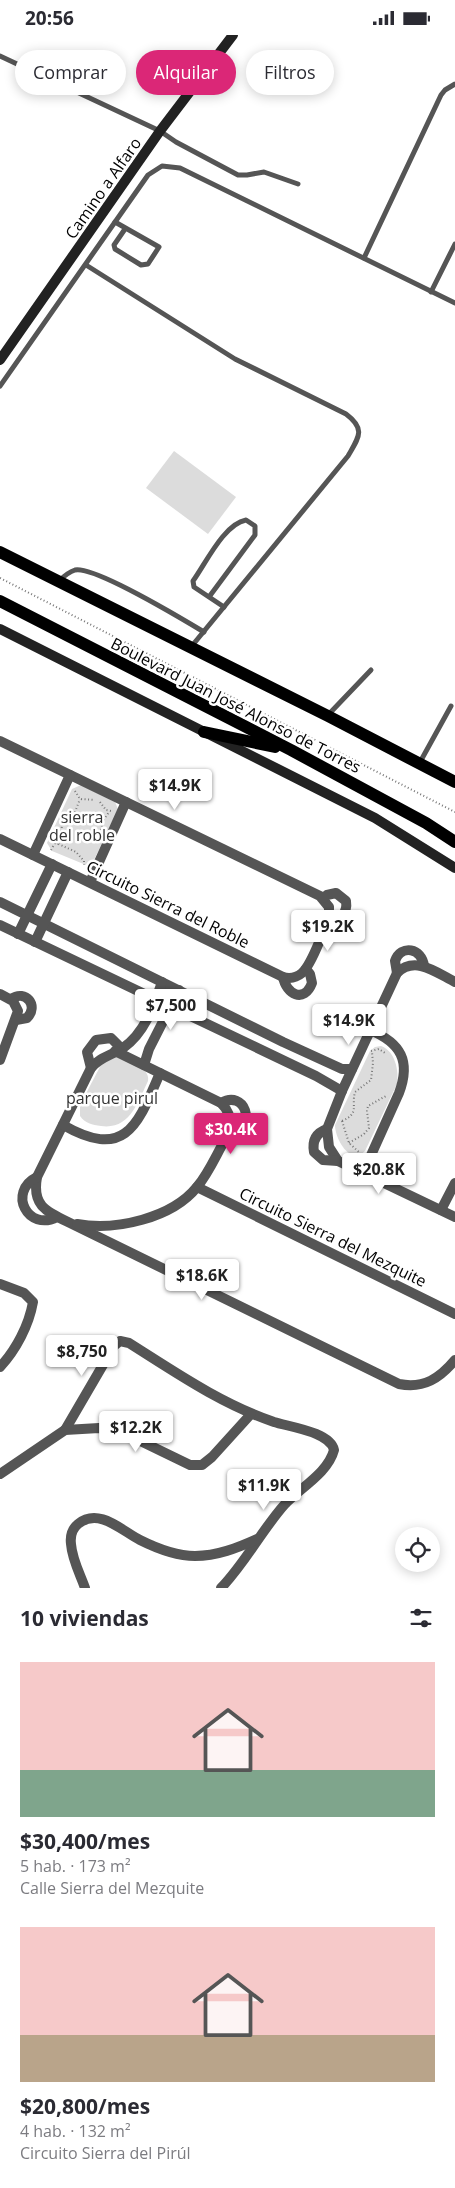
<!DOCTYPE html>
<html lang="es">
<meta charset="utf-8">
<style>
body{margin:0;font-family:"Open Sans",sans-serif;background:#f7f7f7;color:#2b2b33;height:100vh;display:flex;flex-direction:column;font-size:19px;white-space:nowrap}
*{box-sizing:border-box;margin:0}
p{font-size:16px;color:#7c7c81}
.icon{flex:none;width:28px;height:28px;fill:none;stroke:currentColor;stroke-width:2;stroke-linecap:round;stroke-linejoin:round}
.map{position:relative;height:1553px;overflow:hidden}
.side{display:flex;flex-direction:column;background:#fff;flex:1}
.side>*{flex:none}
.hud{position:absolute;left:15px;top:15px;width:425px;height:45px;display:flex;gap:10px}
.buttons{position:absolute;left:395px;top:1492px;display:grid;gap:10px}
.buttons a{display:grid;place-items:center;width:45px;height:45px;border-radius:50%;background:#fff;box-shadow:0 2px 12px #0003;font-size:25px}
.price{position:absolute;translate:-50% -42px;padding:0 11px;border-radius:5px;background:#fff;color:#222;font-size:16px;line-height:32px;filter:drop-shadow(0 1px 2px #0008)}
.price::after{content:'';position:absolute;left:50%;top:30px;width:15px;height:11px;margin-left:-8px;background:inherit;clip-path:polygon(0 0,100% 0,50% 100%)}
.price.selected{background:#db2777;color:#fff}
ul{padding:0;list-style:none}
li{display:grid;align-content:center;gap:10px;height:265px;padding:0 20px}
li span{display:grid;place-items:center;height:155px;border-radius:0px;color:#555}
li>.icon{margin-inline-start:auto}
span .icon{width:90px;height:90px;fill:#fffc;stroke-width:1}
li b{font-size:21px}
h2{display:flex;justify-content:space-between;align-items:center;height:60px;padding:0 20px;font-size:21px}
.pill{padding:0 18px;border-radius:22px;background:#fff;box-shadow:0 2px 12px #0003;font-size:18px;line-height:45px}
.pill.selected{background:#db2777;color:#fff}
.status{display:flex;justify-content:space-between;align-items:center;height:35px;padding:0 25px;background:#fff;direction:ltr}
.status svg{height:14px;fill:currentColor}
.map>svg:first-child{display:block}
.green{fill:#dcdcdc}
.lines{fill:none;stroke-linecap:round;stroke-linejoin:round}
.path{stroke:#777;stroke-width:2;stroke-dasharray:1 2.5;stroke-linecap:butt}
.lane{stroke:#555;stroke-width:5}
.street{stroke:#555;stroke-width:10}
.secondary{stroke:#222;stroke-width:10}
.primary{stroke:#000;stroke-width:12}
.labels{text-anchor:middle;stroke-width:5;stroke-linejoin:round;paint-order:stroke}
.street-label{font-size:16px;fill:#000;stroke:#fff}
.park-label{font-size:16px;fill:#333;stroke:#fff}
</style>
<div class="status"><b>20:56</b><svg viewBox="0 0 49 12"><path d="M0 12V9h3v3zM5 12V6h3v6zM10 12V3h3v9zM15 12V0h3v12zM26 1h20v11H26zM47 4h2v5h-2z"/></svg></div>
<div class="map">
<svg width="455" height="1553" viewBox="0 0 455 1553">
<rect width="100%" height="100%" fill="#fff"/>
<g class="green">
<polygon points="174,416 236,462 208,499 146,453"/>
<polygon points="81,750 115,767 118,774 94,825 86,830 52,816 47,808 72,754"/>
<path d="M381,1011c14,5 18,24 16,38l-32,67c-15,15 -30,-12 -30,-26l35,-74 5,-4z"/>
<path d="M115,1020c10,5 36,12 33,26 -10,21 -18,49 -47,45 -9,-1 -16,-3 -21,-10v-11l23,-44z"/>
</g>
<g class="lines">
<g class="path">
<polyline points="0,543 455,777"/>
<polyline points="75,756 80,764 95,765"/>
<polyline points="100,767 106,775 111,776"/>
<polyline points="101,795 103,786 109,777"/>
<polyline points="52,806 76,817 84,826 84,830"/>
<polyline points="57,809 60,806 62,790 75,777 80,764"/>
<polyline points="51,815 55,808"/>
<polyline points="371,1016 379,1014 385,1018"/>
<path d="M342,1086c18,-8 9,-14 13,-29l16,-12 2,-17 -1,-11"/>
<polyline points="342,1086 349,1108 360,1118"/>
<polyline points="349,1108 364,1099 369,1093 367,1076 368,1071 386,1061"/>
</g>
<g class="lane">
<polyline points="0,21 160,96 176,107 238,140 247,140 264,137 298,149"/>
<polyline points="115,187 159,212 148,229 141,230 115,214 114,210 125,194"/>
<polyline points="364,223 441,60 445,55 455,49"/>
<path d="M86,230l149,94 111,55c20,15 13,23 2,42l-157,191"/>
<polyline points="431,257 455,209"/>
<polyline points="0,351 148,140 162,131 180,133 455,268"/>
<path d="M59,546c4,-4 10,-9 16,-11 19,-4 109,50 129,62"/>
<path d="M209,562l-15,-10 -1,-6c13,-18 31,-57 53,-61l9,6v9l-46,62 15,10"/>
<polyline points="328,680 371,635"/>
<polyline points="419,729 451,671"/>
</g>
<g class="street">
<path d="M0,706l320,155 9,11c1,13 -18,58 -27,66 -6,5 -12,6 -19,4l-283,-138"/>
<polyline points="33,820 70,740"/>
<polyline points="90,847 126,767"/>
<path d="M323,863l4,-3 9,-2 10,8c2,13 -6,18 -18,19"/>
<polyline points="0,867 283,1007 342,1034 352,1034"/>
<polyline points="0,890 316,1041 342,1056"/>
<polyline points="18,899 52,829"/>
<polyline points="35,907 68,837"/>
<path d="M397,938l-2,-12c6,-17 27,-13 29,5"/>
<path d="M283,942c3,17 21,27 29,6l-2,-9 -4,-5"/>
<path d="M162,947c-8,23 -17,51 -39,66 -11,7 -23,9 -32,20l-54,109c-5,28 8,34 31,45l331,162c25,5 41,-6 56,-24"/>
<path d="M455,947c-18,-9 -40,-27 -58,-9l-55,118 -15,38 2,18 9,14 117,56"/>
<polyline points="0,959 13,966 18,976 0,1025"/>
<path d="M11,964c15,-10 28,7 16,19l-11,2"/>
<polyline points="144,1030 149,1014 179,955"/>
<polyline points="91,1033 87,1017 96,1005 111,1003 122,1014"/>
<path d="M221,1068c24,-14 37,24 9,28"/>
<path d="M63,1090c63,36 75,-1 97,-52"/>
<path d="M327,1094c-11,4 -15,12 -13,23l9,8 15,1"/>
<path d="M363,1138l36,-80c12,-32 2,-50 -29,-63"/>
<path d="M37,1142c-30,15 -9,55 20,40"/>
<polyline points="197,1152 455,1279"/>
<polyline points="441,1175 455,1148"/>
<path d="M77,1189c39,7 95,-6 120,-37 10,-12 17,-27 24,-40 9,-16 15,-29 0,-44l-106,-52"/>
<path d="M0,1249l24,9 9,9c-4,23 -17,48 -33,65"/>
<path d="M65,1395l49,-84 6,-5 9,2c46,29 92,61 145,79 16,5 56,10 60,28 -6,23 -34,38 -49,54 -24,27 -39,58 -64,84"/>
<polyline points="0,1439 65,1395 99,1393 124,1398 190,1430 202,1430 212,1422 251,1379"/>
<path d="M85,1553c-5,-14 -13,-29 -14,-44 -1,-8 1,-15 7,-20 21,-17 44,7 62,16 16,8 37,16 55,16 22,0 42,-8 62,-17"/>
</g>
<g class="secondary">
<polyline points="0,325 160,96 233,0"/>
<polyline points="0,594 375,783 455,833"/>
</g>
<g class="primary">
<polyline points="0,517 328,681 455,747"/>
<polyline points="0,566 291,715 426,788 455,807"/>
<polyline points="204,697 275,712"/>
</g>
</g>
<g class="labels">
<g class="street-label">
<text transform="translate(103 153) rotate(-55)" y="6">Camino a Alfaro</text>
<text transform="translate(236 670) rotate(27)" y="6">Boulevard Juan José Alonso de Torres</text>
<text transform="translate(168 869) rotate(26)" y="6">Circuito Sierra del Roble</text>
<text transform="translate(333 1202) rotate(26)" y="6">Circuito Sierra del Mezquite</text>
</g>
<g class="park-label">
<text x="82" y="788">sierra<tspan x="82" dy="18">del roble</tspan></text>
<text x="112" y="1069">parque pirul</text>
</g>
</g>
</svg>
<div class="buttons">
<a><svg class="icon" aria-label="locate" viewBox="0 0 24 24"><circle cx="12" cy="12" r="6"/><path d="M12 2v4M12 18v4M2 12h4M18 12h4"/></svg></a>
</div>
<b class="price" style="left:175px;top:776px">$14.9K</b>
<b class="price" style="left:328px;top:917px">$19.2K</b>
<b class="price" style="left:171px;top:996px">$7,500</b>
<b class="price" style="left:349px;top:1011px">$14.9K</b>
<b class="price selected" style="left:231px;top:1120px">$30.4K</b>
<b class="price" style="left:379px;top:1160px">$20.8K</b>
<b class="price" style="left:202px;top:1266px">$18.6K</b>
<b class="price" style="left:82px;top:1342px">$8,750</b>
<b class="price" style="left:136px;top:1418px">$12.2K</b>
<b class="price" style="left:264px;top:1476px">$11.9K</b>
<div class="hud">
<a class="pill">Comprar</a>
<a class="pill selected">Alquilar</a>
<a class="pill">Filtros</a>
</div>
</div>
<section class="side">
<h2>10 viviendas<svg class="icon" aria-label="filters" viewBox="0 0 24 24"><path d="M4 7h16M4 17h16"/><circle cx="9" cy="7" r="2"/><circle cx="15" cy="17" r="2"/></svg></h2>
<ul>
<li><span style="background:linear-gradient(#f6c9c9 70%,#7fa58c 0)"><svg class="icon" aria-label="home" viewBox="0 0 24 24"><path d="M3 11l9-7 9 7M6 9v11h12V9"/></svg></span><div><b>$30,400/mes</b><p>5 hab. · 173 m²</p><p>Calle Sierra del Mezquite</p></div></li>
<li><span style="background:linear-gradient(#f6c9c9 70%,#b9a48a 0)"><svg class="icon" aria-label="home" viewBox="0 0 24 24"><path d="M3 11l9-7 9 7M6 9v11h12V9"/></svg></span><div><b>$20,800/mes</b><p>4 hab. · 132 m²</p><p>Circuito Sierra del Pirúl</p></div></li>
</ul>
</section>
